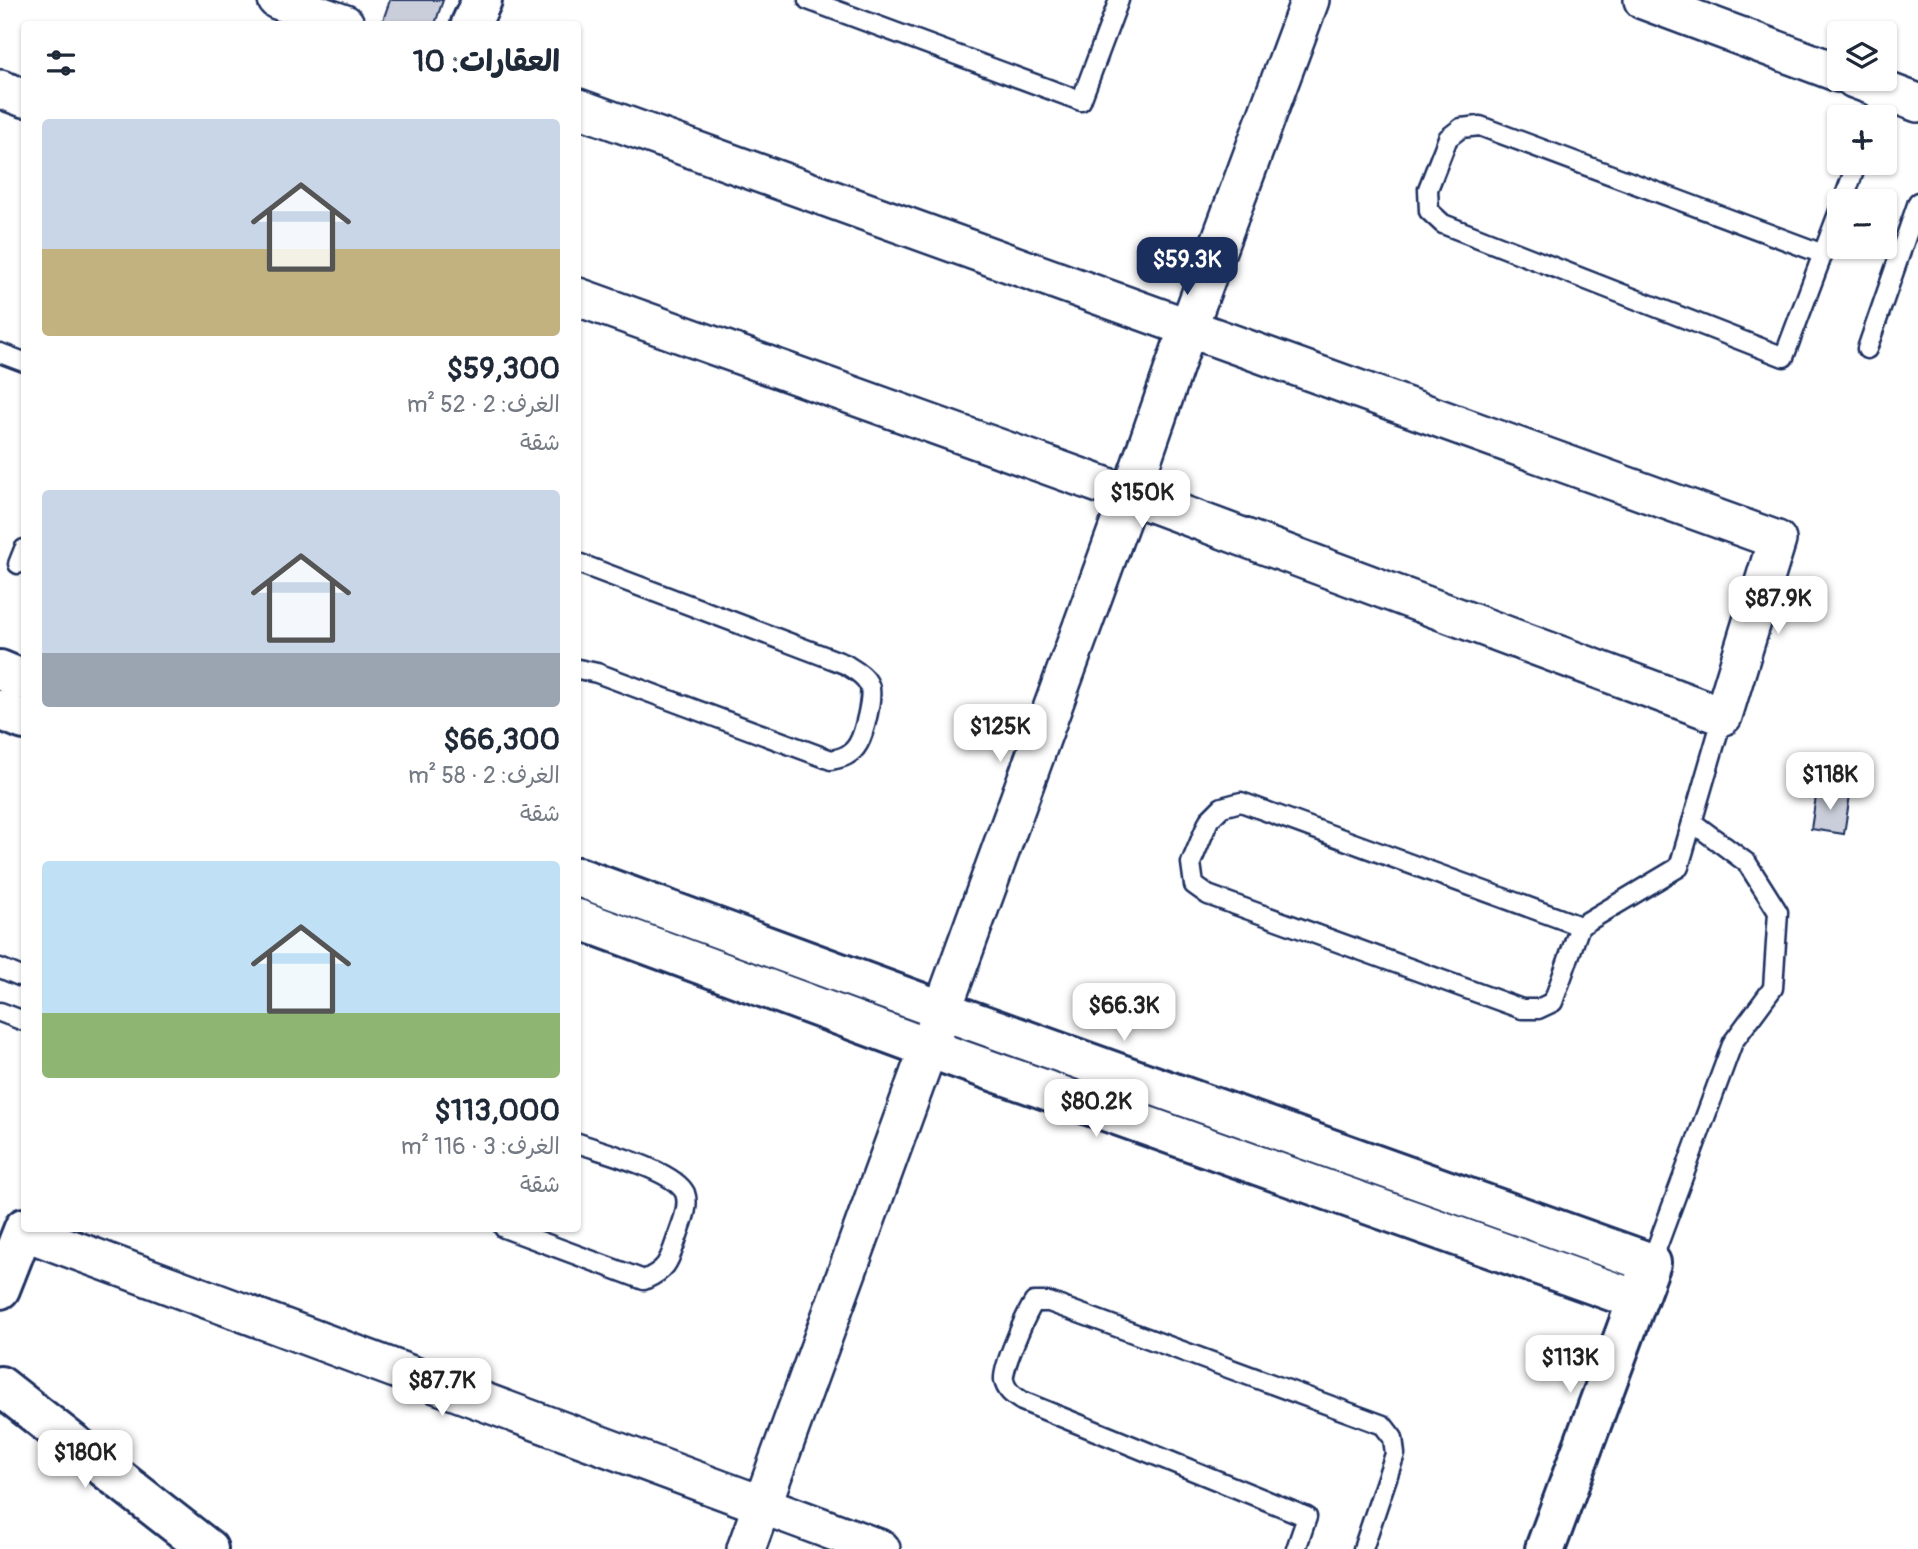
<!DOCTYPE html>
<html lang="ar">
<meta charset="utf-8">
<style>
body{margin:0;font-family:Pangolin,"Playpen Sans Arabic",sans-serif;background:#f2f2f3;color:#1f2937;direction:rtl;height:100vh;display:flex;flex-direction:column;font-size:26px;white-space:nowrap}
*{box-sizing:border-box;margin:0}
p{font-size:23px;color:#747a83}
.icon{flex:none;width:38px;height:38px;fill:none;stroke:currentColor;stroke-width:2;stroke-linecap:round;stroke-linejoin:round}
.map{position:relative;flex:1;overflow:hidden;direction:ltr}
.sheet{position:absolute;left:21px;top:21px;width:560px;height:1211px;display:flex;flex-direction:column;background:#fff;border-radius:7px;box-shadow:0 2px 5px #0004;direction:rtl}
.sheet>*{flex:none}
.fabs{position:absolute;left:1827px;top:21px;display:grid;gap:14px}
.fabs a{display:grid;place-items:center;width:70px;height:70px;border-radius:7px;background:#fff;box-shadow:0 2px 5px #0004;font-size:35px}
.price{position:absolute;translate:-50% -60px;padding:0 16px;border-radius:14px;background:#fff;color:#222;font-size:23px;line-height:46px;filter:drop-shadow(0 2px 4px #0008)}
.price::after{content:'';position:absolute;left:50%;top:42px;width:21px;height:16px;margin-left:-10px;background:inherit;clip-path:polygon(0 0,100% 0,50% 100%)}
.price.active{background:#1b2f5e;color:#fff}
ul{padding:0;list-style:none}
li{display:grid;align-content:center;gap:14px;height:371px;padding:0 21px}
li span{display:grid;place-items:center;height:217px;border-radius:7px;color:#555}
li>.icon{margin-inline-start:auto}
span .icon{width:126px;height:126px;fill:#fffc;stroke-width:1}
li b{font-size:30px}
h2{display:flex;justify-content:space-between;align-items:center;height:84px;padding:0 21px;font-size:30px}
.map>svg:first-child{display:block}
.building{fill:#caceda;stroke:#1b2f5e;stroke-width:2}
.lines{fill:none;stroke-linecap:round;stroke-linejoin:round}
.lane-casing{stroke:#1b2f5e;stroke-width:23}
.street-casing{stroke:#1b2f5e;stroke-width:42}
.secondary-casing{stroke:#1b2f5e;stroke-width:44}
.lane{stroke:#fff;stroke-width:18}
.street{stroke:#fff;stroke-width:37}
.secondary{stroke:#fff;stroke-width:38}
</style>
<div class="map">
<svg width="1918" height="1549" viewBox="0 0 1918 1549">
<rect width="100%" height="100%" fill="#fff"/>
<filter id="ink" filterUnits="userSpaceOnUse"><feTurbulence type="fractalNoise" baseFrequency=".0143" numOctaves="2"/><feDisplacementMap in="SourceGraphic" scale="14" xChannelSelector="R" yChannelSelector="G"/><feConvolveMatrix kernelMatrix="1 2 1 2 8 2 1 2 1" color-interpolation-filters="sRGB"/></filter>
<g filter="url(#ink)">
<g class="building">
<polygon points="390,0 443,0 435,24 386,24 382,23"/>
<polygon points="1817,790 1850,795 1844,834 1811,829"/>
</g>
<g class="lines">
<defs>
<g id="lane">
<polyline points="808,0 1081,101 1119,0"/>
<polyline points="1874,117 1884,90"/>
<polyline points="1843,201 1857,163"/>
<polyline points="1823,254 1480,126 1461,128 1448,138 1428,189 1429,211 1443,224 1784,357 1839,211"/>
<polyline points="1867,349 1918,202"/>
<polyline points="0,353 24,362"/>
<path d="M578,563l267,101c9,6 20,11 24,21 5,10 -5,49 -11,59 -6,11 -16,14 -27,16l-234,-87 -19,-4"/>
<polyline points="18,564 24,549"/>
<polyline points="1580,926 1241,802 1222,807 1209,820 1191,863 1194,885 1208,895 1522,1009 1538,1009 1553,1002 1580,926 1679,867 1723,716"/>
<polyline points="0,968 24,978"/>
<polyline points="0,1012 24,1021"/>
<path d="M504,1228l140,52c25,-11 25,-20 34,-45 4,-12 12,-29 7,-42 -11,-23 -83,-41 -107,-50"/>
<polyline points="1651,1263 1733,1042 1773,988 1778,912 1747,863 1692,822"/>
<path d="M1296,1549l11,-32 -285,-116c-9,-6 -16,-10 -18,-21 -2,-12 22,-66 30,-78h15l334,123 10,13 2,16 -32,95"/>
</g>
<g id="street">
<polyline points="277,0 345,24"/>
<polyline points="1643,0 1839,73"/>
<polyline points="1854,79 1918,103"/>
<polyline points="0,89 24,98"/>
<polyline points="578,108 1777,540 1723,716 1130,495 578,297"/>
<polyline points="23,1231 881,1549"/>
<polyline points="746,1549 1130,495 1188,328 1310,0"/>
</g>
<g id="secondary">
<polyline points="471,24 482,0"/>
<polyline points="0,670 24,680"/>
<polyline points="0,710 24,720"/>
<polyline points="578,877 941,1010 1651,1263 1545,1549"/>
<polyline points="578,919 928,1048 1637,1300"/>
<polyline points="0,1289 24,1228"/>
<polyline points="0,1386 208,1549"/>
</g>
</defs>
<use href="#lane" class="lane-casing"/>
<use href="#street" class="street-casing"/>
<use href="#secondary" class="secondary-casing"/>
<use href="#lane" class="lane"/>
<use href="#street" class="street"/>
<use href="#secondary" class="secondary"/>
</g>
</g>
</svg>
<div class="fabs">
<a><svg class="icon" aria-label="layers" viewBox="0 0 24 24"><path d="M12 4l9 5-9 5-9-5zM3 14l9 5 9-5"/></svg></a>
<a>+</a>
<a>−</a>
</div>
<b class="price active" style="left:1187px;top:297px">$59.3K</b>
<b class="price" style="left:1142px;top:530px">$150K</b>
<b class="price" style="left:1778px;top:636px">$87.9K</b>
<b class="price" style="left:1000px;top:764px">$125K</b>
<b class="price" style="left:1830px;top:812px">$118K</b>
<b class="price" style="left:1124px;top:1043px">$66.3K</b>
<b class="price" style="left:1096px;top:1139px">$80.2K</b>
<b class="price" style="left:1570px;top:1395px">$113K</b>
<b class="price" style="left:442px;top:1418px">$87.7K</b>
<b class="price" style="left:85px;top:1490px">$180K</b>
<section class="sheet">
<h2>العقارات: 10<svg class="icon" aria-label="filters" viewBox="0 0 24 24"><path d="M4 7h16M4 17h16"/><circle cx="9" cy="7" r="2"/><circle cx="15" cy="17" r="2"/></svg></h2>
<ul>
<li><span style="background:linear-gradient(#c9d6e8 60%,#c2b280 0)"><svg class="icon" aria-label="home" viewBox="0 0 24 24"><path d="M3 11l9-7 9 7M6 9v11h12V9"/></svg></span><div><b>$59,300</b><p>الغرف: 2 · 52 m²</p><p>شقة</p></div></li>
<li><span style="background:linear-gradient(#c9d6e8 75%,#9aa5b1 0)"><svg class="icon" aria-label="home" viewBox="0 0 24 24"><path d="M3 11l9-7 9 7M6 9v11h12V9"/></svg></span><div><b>$66,300</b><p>الغرف: 2 · 58 m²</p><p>شقة</p></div></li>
<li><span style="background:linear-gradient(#bfe0f5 70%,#8fb573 0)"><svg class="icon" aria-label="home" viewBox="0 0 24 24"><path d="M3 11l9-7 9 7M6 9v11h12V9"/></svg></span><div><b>$113,000</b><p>الغرف: 3 · 116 m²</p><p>شقة</p></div></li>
</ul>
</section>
</div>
